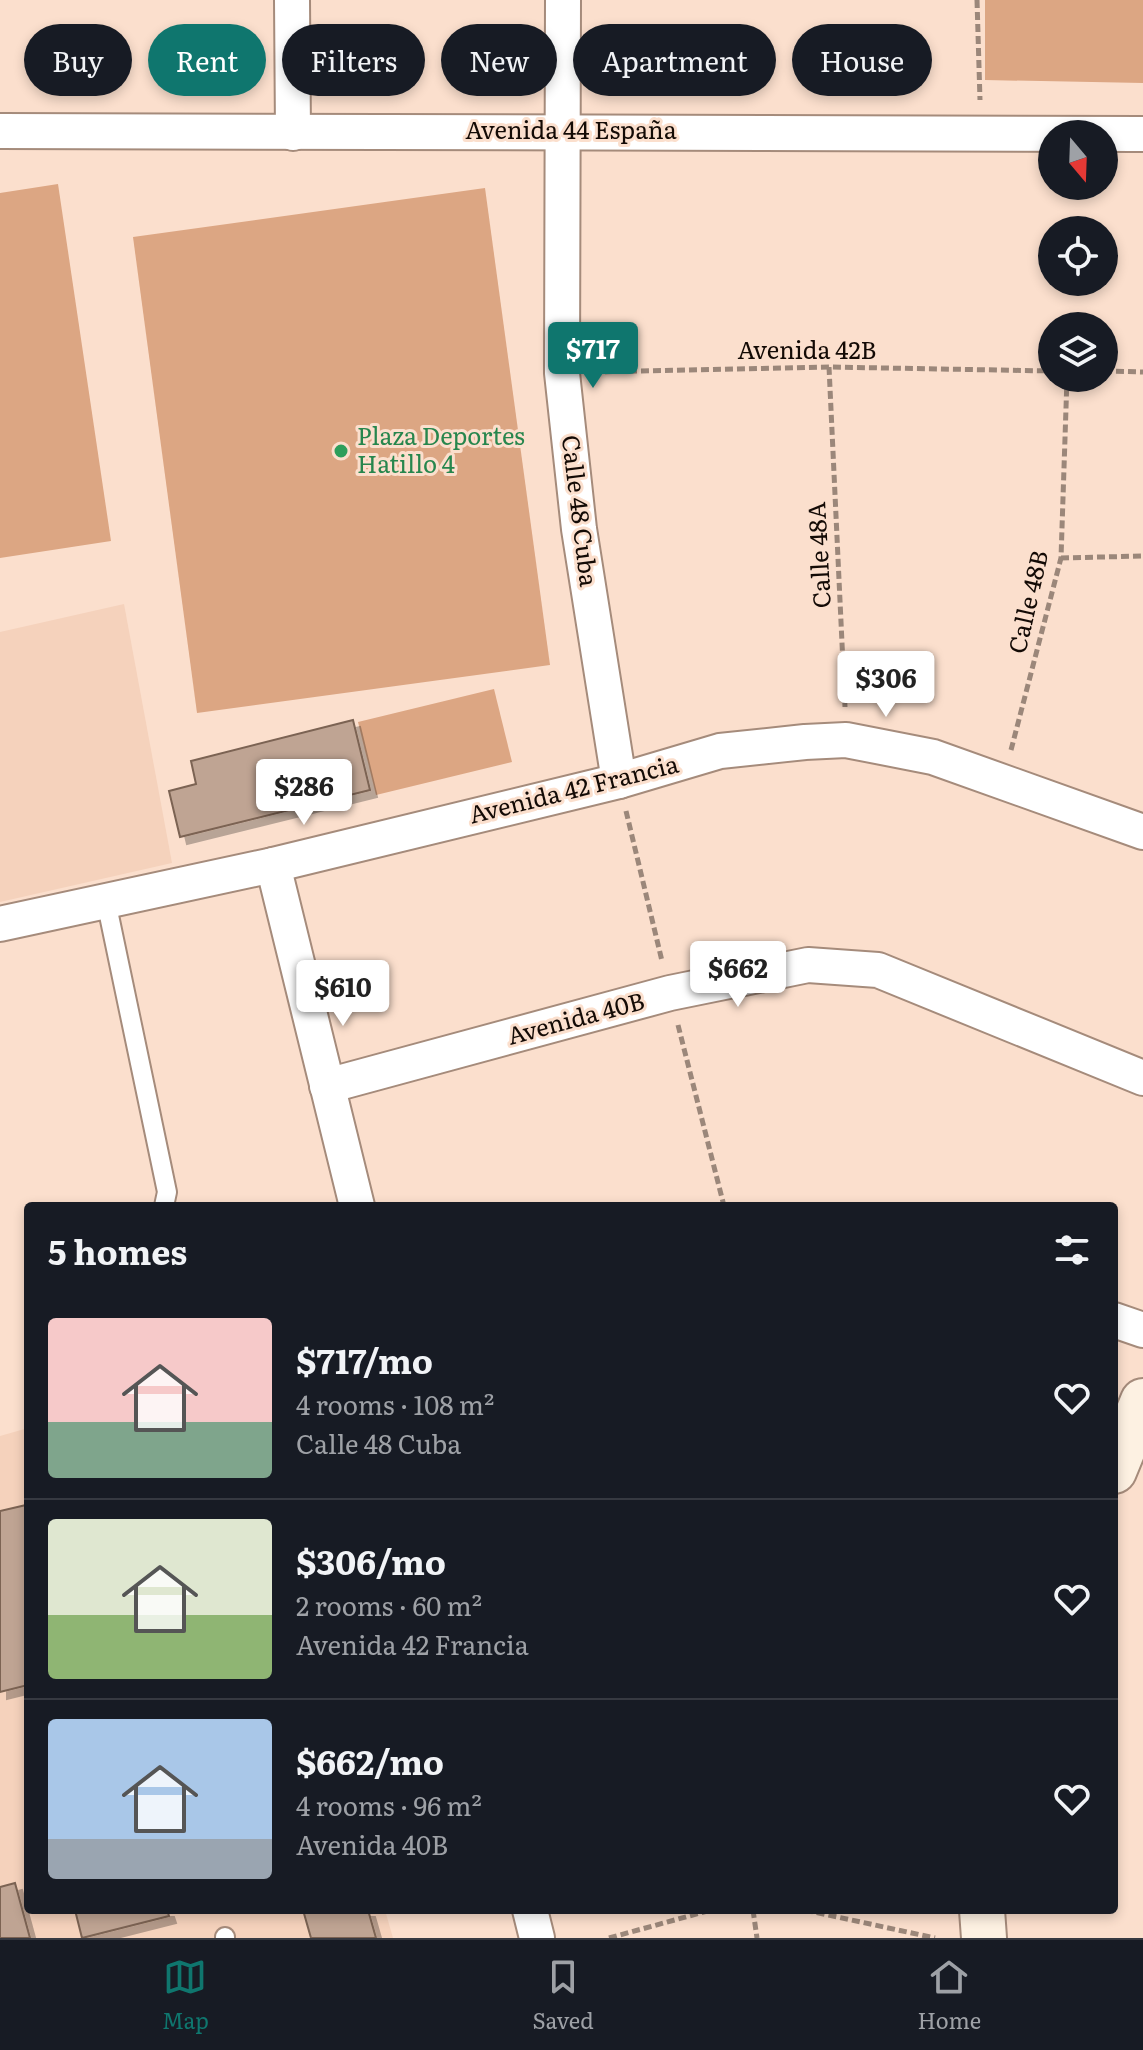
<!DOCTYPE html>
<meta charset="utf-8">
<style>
body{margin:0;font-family:Literata,serif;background:#242831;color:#f1f3f6;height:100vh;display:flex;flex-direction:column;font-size:30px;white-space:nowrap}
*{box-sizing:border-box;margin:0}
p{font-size:26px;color:#9ea1a6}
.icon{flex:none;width:44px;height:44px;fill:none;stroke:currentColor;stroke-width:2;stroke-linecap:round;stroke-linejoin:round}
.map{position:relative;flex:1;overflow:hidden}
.sheet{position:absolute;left:24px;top:1202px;width:1094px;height:712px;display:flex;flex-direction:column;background:#171b24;border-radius:8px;box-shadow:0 4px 12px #0003}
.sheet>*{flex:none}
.guide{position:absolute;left:24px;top:24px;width:1096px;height:72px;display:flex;gap:16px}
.needle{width:52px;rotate:161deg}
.controls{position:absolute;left:1038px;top:120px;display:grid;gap:16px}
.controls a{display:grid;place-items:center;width:80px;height:80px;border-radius:50%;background:#171b24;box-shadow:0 4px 12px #0003;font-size:40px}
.price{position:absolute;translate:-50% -68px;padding:0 18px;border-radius:8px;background:#fff;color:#222;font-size:26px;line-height:52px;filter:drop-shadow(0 2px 4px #0008)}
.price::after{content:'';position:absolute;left:50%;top:48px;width:24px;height:18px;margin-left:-12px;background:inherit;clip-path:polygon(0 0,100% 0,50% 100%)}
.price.selected{background:#0f766e;color:#fff}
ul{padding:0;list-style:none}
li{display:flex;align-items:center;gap:24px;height:200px;padding:0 24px}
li+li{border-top:2px solid #363941}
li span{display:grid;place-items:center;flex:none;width:224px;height:160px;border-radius:8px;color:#555}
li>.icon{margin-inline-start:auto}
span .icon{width:96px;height:96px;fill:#fffc;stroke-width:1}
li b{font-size:34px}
h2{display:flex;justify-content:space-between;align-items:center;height:96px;padding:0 24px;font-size:34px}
.tag{padding:0 28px;border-radius:36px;background:#171b24;box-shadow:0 4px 12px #0003;font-size:28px;line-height:72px}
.tag.selected{background:#0f766e;color:#fff}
.dock{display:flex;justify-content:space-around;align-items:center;height:112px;border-top:2px solid #363941;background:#171b24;font-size:22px;color:#9ea1a6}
.dock a{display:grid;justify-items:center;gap:4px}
.dock .selected{color:#0f766e}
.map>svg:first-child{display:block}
.built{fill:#f5d2bc}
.green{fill:#dca683}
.building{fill:#bfa493;stroke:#7b6353;stroke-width:2;filter:url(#shadow)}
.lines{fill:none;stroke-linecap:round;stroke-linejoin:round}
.lane-casing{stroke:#a58b7b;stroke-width:22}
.street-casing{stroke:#a58b7b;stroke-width:38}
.secondary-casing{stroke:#a58b7b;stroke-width:48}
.path{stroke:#9b877a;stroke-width:5;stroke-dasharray:8 4;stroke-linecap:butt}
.lane{stroke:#fff;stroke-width:18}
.street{stroke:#fff;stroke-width:34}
.secondary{stroke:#fdf1e2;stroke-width:44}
.leisure-dot{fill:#2e9e5b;stroke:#fbdfcd;stroke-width:3}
.labels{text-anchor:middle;stroke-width:6;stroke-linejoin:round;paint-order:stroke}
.street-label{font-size:24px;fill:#130a05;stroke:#fbdfcd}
.leisure-label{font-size:24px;fill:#27864d;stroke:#fbdfcd;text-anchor:start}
</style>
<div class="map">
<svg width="1143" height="1938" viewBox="0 0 1143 1938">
<defs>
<filter id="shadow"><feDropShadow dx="7" dy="7" stdDeviation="0" flood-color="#0004"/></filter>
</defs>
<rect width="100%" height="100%" fill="#fbdfcd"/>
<g class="built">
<polygon points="124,604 172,863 0,902 0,632"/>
<polygon points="28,1428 28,1910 385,1910 393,1938 0,1938 0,1436"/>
</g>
<g class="green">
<polygon points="985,0 1143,0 1143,83 985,80"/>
<polygon points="58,184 111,541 0,558 0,193"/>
<polygon points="485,188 550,665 197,713 133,237"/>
<polygon points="494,689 512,762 376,795 358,722"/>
</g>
<g class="building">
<polygon points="353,720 370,790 180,837 169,791 196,784 191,761"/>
<polygon points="26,1505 28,1515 28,1685 0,1692 0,1511"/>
<polygon points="15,1883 30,1938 0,1938 0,1887"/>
<polygon points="75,1910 167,1910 169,1916 82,1938"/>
<polygon points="303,1910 368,1910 376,1938 311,1938"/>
</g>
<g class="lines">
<defs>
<g id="lane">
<polyline points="106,901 167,1192 164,1206"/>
<polyline points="225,1937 225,1938"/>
</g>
<g id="street">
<polyline points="292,0 293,133"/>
<polyline points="563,0 562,373 579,529 619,781"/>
<polyline points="0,131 1143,134"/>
<polyline points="273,865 357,1206"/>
<polyline points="0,924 273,865 619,781 720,751 805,742 846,740 933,757 1143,832"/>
<polyline points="327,1086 670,993 808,965 878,970 1143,1078"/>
<polyline points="1114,1320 1143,1330"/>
<polyline points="530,1910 537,1938"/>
</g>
<g id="secondary">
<polyline points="1114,1471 1143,1401"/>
<polyline points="982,1910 984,1938"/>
</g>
</defs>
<use href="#lane" class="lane-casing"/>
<use href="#street" class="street-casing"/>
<use href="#secondary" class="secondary-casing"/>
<g class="path">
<polyline points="977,0 980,100"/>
<polyline points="829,367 845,707"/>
<polyline points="1104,371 1143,372"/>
<polyline points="593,372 829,367 1052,371"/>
<polyline points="1061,558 1143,556"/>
<polyline points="1011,750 1061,558 1067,378"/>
<polyline points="626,811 662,961"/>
<polyline points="678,1025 724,1206"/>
<polyline points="753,1910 757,1938"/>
<polyline points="805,1910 935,1938"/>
<polyline points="609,1938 711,1910"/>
</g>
<use href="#lane" class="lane"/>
<use href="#street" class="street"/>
<use href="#secondary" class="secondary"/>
</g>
<circle class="leisure-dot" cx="341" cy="451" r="8"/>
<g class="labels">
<g class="street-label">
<text x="571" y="139">Avenida 44 España</text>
<text x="807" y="359">Avenida 42B</text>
<text transform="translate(579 511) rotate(83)" y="8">Calle 48 Cuba</text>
<text transform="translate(820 555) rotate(-93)" y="8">Calle 48A</text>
<text transform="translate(1029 602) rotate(-77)" y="8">Calle 48B</text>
<text transform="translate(574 790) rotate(-14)" y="8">Avenida 42 Francia</text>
<text transform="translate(576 1019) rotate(-15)" y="8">Avenida 40B</text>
</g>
<g class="leisure-label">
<text x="357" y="445">Plaza Deportes<tspan x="357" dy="28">Hatillo 4</tspan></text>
</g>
</g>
</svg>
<div class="controls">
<a><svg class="needle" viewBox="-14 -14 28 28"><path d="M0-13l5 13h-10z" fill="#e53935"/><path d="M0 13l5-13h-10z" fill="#9ea1a6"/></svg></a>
<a><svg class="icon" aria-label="locate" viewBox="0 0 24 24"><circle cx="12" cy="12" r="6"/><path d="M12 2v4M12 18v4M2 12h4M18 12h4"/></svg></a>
<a><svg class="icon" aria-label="layers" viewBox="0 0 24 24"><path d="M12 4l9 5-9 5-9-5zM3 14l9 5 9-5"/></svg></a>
</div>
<b class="price selected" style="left:593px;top:390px">$717</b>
<b class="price" style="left:886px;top:719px">$306</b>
<b class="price" style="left:304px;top:827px">$286</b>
<b class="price" style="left:738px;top:1009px">$662</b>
<b class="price" style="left:343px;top:1028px">$610</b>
<div class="guide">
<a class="tag">Buy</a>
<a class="tag selected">Rent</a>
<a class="tag">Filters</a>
<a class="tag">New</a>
<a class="tag">Apartment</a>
<a class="tag">House</a>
</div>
<section class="sheet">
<h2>5 homes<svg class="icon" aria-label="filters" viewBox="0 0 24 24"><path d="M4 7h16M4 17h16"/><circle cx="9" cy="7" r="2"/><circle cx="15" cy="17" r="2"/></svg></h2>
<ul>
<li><span style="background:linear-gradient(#f6c9c9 65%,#7fa58c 0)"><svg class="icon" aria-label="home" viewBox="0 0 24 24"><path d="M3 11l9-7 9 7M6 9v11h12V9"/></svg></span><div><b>$717/mo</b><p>4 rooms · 108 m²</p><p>Calle 48 Cuba</p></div><svg class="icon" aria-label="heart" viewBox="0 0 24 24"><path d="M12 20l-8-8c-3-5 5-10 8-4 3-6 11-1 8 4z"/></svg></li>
<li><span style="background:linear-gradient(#dfe7d0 60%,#8fb573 0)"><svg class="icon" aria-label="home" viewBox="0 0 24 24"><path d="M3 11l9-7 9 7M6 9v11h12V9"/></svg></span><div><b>$306/mo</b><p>2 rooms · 60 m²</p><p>Avenida 42 Francia</p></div><svg class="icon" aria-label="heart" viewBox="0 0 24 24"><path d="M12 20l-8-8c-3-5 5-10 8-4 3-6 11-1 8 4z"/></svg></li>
<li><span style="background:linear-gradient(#a9c7e8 75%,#9aa5b1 0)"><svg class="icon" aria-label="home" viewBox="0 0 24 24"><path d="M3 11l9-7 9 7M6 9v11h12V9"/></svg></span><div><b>$662/mo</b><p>4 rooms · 96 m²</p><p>Avenida 40B</p></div><svg class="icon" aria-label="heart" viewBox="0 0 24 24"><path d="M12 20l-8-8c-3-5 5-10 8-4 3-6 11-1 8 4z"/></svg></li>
</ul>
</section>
</div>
<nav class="dock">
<a class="selected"><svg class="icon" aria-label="map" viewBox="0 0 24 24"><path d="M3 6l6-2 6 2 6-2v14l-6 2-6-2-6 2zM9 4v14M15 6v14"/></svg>Map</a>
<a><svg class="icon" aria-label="saved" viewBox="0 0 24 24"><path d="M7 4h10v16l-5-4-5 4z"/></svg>Saved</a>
<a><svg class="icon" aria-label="home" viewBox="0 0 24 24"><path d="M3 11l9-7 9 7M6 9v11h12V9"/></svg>Home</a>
</nav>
